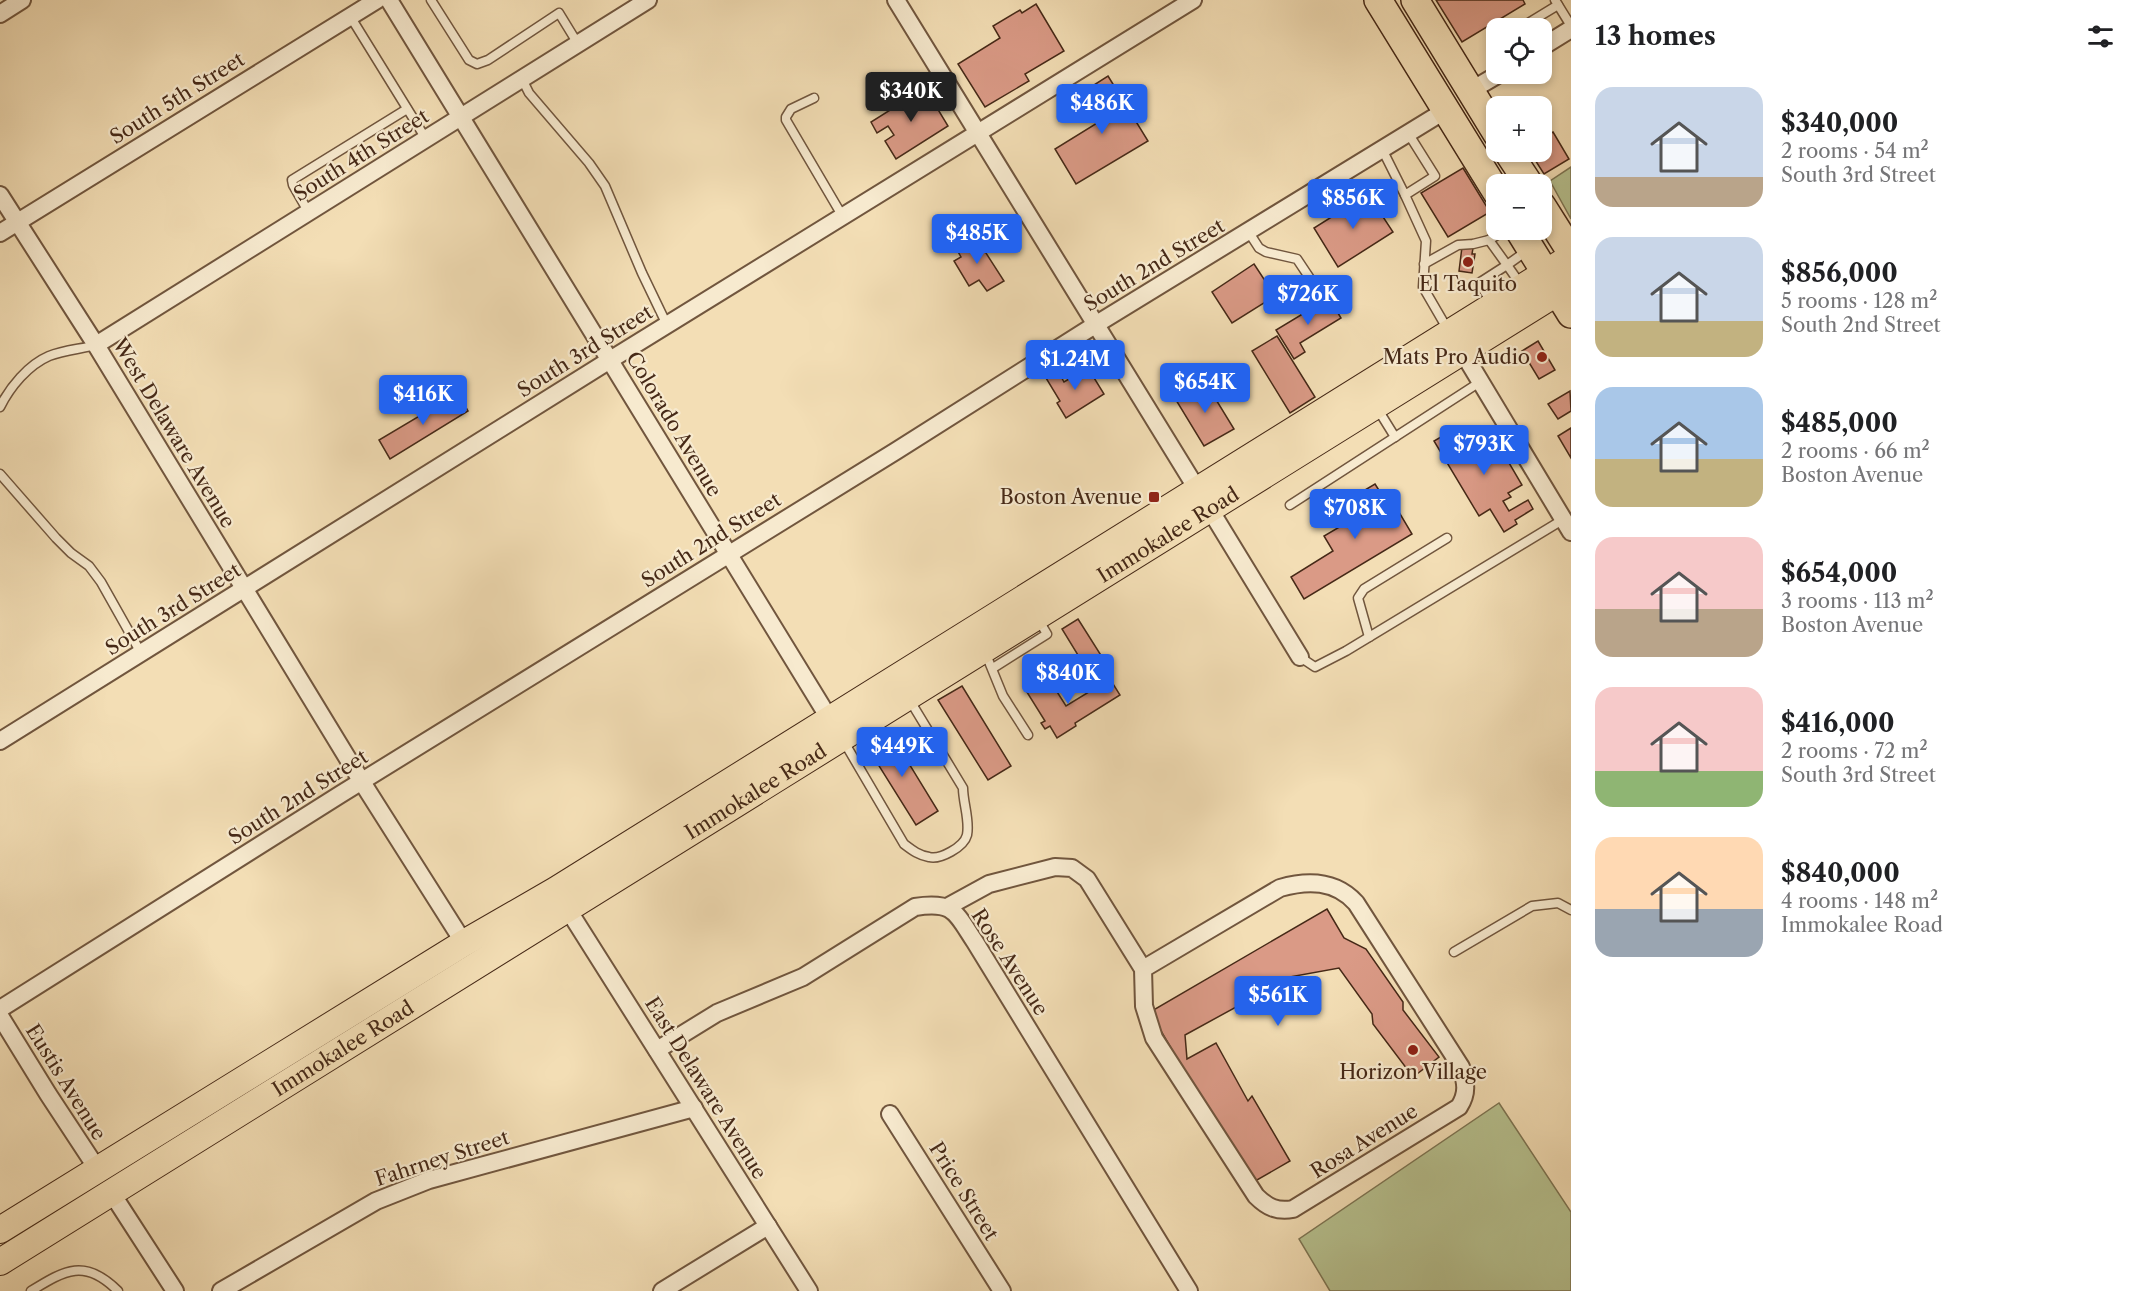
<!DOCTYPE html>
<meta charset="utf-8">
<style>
body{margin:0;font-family:"Libre Caslon Text",serif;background:#f6f6f6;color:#202124;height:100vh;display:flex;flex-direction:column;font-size:22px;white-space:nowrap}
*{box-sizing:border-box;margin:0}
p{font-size:20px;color:#757577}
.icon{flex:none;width:33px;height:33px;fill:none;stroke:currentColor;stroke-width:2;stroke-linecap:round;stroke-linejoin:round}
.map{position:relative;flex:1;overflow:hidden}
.drawer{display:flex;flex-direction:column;background:#fff;width:570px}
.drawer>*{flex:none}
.buttons{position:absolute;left:1486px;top:18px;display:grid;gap:12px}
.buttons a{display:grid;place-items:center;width:66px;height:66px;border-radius:12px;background:#fff;box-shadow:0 3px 9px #0003;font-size:30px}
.price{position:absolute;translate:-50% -51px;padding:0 14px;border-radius:6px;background:#2563eb;color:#fff;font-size:20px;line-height:39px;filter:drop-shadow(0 2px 3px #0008)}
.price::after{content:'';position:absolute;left:50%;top:36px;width:18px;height:14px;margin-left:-9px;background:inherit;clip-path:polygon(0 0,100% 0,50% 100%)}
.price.active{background:#222;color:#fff}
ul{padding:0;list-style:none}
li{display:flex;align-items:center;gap:18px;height:150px;padding:0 24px}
li span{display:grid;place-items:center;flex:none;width:168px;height:120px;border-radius:18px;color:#555}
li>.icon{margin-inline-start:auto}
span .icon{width:72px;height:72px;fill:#fffc;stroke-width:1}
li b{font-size:26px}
h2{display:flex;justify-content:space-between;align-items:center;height:72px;padding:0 24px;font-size:26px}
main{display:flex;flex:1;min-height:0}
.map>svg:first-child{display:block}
.green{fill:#b7c290;stroke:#7e7654;stroke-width:1.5}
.building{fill:#da9a86;stroke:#462917;stroke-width:1.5}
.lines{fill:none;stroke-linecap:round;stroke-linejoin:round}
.service-casing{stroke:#71563e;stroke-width:11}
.minor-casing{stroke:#71563e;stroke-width:20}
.primary-casing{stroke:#462917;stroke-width:28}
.trunk-casing{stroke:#462917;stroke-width:30}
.service{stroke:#f7eacf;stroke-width:8}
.minor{stroke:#f7eacf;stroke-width:16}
.primary{stroke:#f3deb5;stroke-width:26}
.trunk{stroke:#f3deb5;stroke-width:27}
.poi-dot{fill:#8f2418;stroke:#f7eacf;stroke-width:2}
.labels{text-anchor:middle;stroke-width:4.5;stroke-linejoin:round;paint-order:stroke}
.street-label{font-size:20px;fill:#462917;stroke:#f7eacf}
.poi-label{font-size:20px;fill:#462917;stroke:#f7eacf}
</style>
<main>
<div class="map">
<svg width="1571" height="1291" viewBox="0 0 1571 1291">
<rect width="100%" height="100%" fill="#f3deb5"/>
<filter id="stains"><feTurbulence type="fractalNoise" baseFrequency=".00333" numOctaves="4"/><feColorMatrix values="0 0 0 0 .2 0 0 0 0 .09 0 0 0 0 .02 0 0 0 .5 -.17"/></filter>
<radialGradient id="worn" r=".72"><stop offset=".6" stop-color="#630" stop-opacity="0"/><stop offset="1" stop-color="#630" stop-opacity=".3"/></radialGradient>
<g class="green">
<polygon points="1571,167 1571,219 1550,181"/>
<polygon points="1499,1103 1571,1212 1571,1291 1330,1291 1299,1239"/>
</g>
<g class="building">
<polygon points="1436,0 1523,0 1525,4 1462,42"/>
<polygon points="1036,4 1064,51 1025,74 1029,81 985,107 958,64 1000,38 993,26 1020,10 1022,13"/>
<polygon points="1108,76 1148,141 1076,184 1055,149 1107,117 1100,104 1096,106 1086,90"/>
<polygon points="925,88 948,126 896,159 885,141 894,135 888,126 877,133 871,122"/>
<polygon points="1553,132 1569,159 1544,174 1530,152 1542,152 1542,138"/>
<polygon points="1463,168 1490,212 1448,237 1421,193"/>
<polygon points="1368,194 1393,232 1338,267 1314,228"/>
<polygon points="975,236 1004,281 987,291 979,280 969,286 954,261 961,257 956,248"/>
<polygon points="1462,247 1473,248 1472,254 1475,254 1472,273 1459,271"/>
<polygon points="1254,264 1275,296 1232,323 1212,292"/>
<polygon points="1329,298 1341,318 1300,343 1305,352 1294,359 1276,330"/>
<polygon points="1277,336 1315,397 1290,413 1252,351"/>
<polygon points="1538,341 1555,370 1539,379 1522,351"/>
<polygon points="1088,368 1104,394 1066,418 1057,403 1060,401 1046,378 1058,371 1064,382"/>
<polygon points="1204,380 1234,429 1204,446 1176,400 1192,390 1190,388"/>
<polygon points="1570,391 1571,411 1558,419 1548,404"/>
<polygon points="458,393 468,411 390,459 379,440"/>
<polygon points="1571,428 1571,458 1558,436"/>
<polygon points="1453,430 1464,448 1491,432 1522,485 1508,493 1511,497 1503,501 1509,511 1528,500 1533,509 1515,520 1517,524 1504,532 1490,509 1479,516 1434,441"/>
<polygon points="1375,484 1385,500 1390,497 1412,534 1304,599 1291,577 1333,551 1324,536 1348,522 1338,506"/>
<polygon points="1078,619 1109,668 1092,678 1062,629"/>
<polygon points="1047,676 1066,706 1110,679 1120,695 1075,723 1076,726 1057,738 1050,726 1045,729 1041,723 1045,721 1025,689"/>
<polygon points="962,686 1011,766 988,780 938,700"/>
<polygon points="889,731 938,811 916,825 866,745"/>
<polygon points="1327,909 1344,938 1366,949 1403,1002 1403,1010 1439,1057 1413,1077 1373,1024 1372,1014 1339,968 1273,980 1288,1002 1281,1012 1267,1012 1258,995 1185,1035 1187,1059 1216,1043 1248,1101 1252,1096 1290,1161 1250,1184 1150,1012"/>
</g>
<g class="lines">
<defs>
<g id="service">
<polyline points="431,0 469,60 477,64 488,60 559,13 578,44"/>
<polyline points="1555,0 1571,26"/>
<polyline points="350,16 426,139"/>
<polyline points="1520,28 1558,5"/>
<polyline points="1492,46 1497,43"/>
<polyline points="522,79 529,93 589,163 605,186 642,273 667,325"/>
<polyline points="814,98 791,109 786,117 786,120 843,217"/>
<polyline points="1382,149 1405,195 1435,176 1408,133"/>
<polyline points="1405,195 1426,241 1423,287 1448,330"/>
<polyline points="309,213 293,185 292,180 407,109"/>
<polyline points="1248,231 1259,248 1266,252 1297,259 1315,286"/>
<polyline points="1424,264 1458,245 1473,244 1489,240"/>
<polyline points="1521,285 1507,265 1528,250"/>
<polyline points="1492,303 1479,283 1507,265 1489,240 1505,230"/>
<path d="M0,407c10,-20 28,-42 49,-51 15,-6 32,-7 47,-11"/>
<polyline points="1377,408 1395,437"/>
<polyline points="0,474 56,538 71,553 89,566 101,582 141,653"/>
<polyline points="1290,505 1480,382"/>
<polyline points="1369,637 1358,598 1364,589 1447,538"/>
<polyline points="985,652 1003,696 1028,735"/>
<polyline points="1300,657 1315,667 1346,651 1564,519"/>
<polyline points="993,668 1047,634 1038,619"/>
<path d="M843,740l61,104c8,6 14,11 25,13 11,3 35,-10 38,-22 3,-15 -4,-32 -4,-47l-54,-89"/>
<polyline points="1454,952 1532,906 1558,903 1571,910"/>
<path d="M31,1291c34,-21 54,-33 87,0"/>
</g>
<g id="minor">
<polyline points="389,0 829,718"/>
<polyline points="896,0 1197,489"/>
<polyline points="0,14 22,0"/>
<polyline points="1542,47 1571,29"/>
<polyline points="1470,91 1499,74"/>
<polyline points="0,195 96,345 362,782 464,943"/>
<polyline points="0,233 377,0"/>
<polyline points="96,345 648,0"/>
<polyline points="1462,351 1571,532"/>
<polyline points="1209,508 1300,657"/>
<polyline points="0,741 610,360 1193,0"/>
<path d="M947,907l42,-23 66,-17 17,1 15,11 56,90 1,37 10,32 102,158c11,11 21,16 37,13l166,-102c9,-14 7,-24 2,-40l-105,-164c-21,-23 -48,-23 -76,-15l-137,81"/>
<polyline points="567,908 809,1291"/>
<polyline points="0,1009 341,794 896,451 1095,325 1446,110"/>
<polyline points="0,1016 48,1094 98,1170"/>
<path d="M657,1050l60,-37 86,-36 112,-70c39,-6 40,5 60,35l214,349"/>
<polyline points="890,1114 1002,1291"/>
<polyline points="111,1192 175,1291"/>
<polyline points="221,1291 376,1201 429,1180 694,1108"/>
<polyline points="662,1291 768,1226"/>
</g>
<g id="primary">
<polyline points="0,1230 464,943 556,890 1571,257"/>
<path id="s1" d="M0,1262l1571,-978"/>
</g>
<g id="trunk">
<polyline points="1378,0 1497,193"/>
<polyline points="1415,0 1497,134"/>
<polyline points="1508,152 1529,184"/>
<polyline points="1542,206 1571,252"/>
<polyline points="1519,230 1571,314"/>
</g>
</defs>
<use href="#service" class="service-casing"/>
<use href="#minor" class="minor-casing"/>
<use href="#primary" class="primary-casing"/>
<use href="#trunk" class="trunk-casing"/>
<use href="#service" class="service"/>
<use href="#minor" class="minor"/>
<use href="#primary" class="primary"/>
<use href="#trunk" class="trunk"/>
</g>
<g class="poi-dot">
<circle cx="1468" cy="262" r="6"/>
<circle cx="1542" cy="357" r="6"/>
<rect x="1148" y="491" width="12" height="12" rx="3"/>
<circle cx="1413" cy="1050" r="6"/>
</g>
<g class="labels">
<g class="street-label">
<text transform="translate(177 98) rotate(-32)" y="7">South 5th Street</text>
<text transform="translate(361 155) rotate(-32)" y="7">South 4th Street</text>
<text transform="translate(1154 265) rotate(-31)" y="7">South 2nd Street</text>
<text transform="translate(585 351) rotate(-32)" y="7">South 3rd Street</text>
<text transform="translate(674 424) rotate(59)" y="7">Colorado Avenue</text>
<text transform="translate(174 433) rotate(59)" y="7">West Delaware Avenue</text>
<text dy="7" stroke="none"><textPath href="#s1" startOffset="1376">Immokalee Road</textPath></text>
<text transform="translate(711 540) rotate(-32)" y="7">South 2nd Street</text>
<text transform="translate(173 609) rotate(-32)" y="7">South 3rd Street</text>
<text dy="7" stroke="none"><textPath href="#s1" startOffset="890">Immokalee Road</textPath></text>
<text transform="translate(298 797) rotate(-32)" y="7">South 2nd Street</text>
<text transform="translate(1010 962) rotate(57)" y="7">Rose Avenue</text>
<text dy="7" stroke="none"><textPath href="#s1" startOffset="404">Immokalee Road</textPath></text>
<text transform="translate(66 1082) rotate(58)" y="7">Eustis Avenue</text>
<text transform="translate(706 1088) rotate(58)" y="7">East Delaware Avenue</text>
<text transform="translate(1364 1141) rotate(-32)" y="7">Rosa Avenue</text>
<text transform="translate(442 1158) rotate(-18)" y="7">Fahrney Street</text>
<text transform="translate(964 1191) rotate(58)" y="7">Price Street</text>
</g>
<g class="poi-label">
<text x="1468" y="291">El Taquito</text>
<text x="1530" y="364" text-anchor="end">Mats Pro Audio</text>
<text x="1142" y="504" text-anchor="end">Boston Avenue</text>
<text x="1413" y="1079">Horizon Village</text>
</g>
</g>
<rect width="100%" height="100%" filter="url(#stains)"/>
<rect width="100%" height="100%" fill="url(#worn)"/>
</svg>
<div class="buttons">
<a><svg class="icon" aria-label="locate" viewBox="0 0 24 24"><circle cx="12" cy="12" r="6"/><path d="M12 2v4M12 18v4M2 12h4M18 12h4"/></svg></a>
<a>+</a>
<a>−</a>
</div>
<b class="price active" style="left:911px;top:123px">$340K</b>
<b class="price" style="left:1102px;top:135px">$486K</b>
<b class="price" style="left:1353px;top:230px">$856K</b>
<b class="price" style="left:977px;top:265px">$485K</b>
<b class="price" style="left:1308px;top:326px">$726K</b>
<b class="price" style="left:1075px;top:391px">$1.24M</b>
<b class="price" style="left:1205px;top:414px">$654K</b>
<b class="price" style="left:423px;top:426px">$416K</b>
<b class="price" style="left:1484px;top:476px">$793K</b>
<b class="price" style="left:1355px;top:540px">$708K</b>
<b class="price" style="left:1068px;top:705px">$840K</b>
<b class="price" style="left:902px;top:778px">$449K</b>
<b class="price" style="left:1278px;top:1027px">$561K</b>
</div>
<section class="drawer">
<h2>13 homes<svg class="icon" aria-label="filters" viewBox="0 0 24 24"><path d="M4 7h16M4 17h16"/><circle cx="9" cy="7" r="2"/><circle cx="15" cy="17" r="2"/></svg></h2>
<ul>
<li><span style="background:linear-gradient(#c9d6e8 75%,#b9a48a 0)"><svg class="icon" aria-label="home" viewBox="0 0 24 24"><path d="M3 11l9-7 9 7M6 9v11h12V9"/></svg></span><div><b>$340,000</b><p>2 rooms · 54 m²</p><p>South 3rd Street</p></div></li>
<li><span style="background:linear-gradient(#c9d6e8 70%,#c2b280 0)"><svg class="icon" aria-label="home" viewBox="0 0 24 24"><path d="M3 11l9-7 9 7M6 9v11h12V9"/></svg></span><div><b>$856,000</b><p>5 rooms · 128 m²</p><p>South 2nd Street</p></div></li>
<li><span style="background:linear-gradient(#a9c7e8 60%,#c2b280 0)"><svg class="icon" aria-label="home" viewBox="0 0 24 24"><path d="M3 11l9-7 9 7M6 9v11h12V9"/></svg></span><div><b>$485,000</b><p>2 rooms · 66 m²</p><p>Boston Avenue</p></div></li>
<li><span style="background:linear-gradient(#f6c9c9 60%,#b9a48a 0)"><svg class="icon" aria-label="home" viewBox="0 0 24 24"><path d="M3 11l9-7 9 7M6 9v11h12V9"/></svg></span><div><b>$654,000</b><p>3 rooms · 113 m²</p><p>Boston Avenue</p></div></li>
<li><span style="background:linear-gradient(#f6c9c9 70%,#8fb573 0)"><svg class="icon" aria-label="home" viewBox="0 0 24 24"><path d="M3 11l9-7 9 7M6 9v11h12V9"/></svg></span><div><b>$416,000</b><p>2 rooms · 72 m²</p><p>South 3rd Street</p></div></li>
<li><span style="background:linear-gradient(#ffd9b3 60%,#9aa5b1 0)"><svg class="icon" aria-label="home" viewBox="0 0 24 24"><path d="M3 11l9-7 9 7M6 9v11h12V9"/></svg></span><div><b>$840,000</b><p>4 rooms · 148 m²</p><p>Immokalee Road</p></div></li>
</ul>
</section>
</main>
